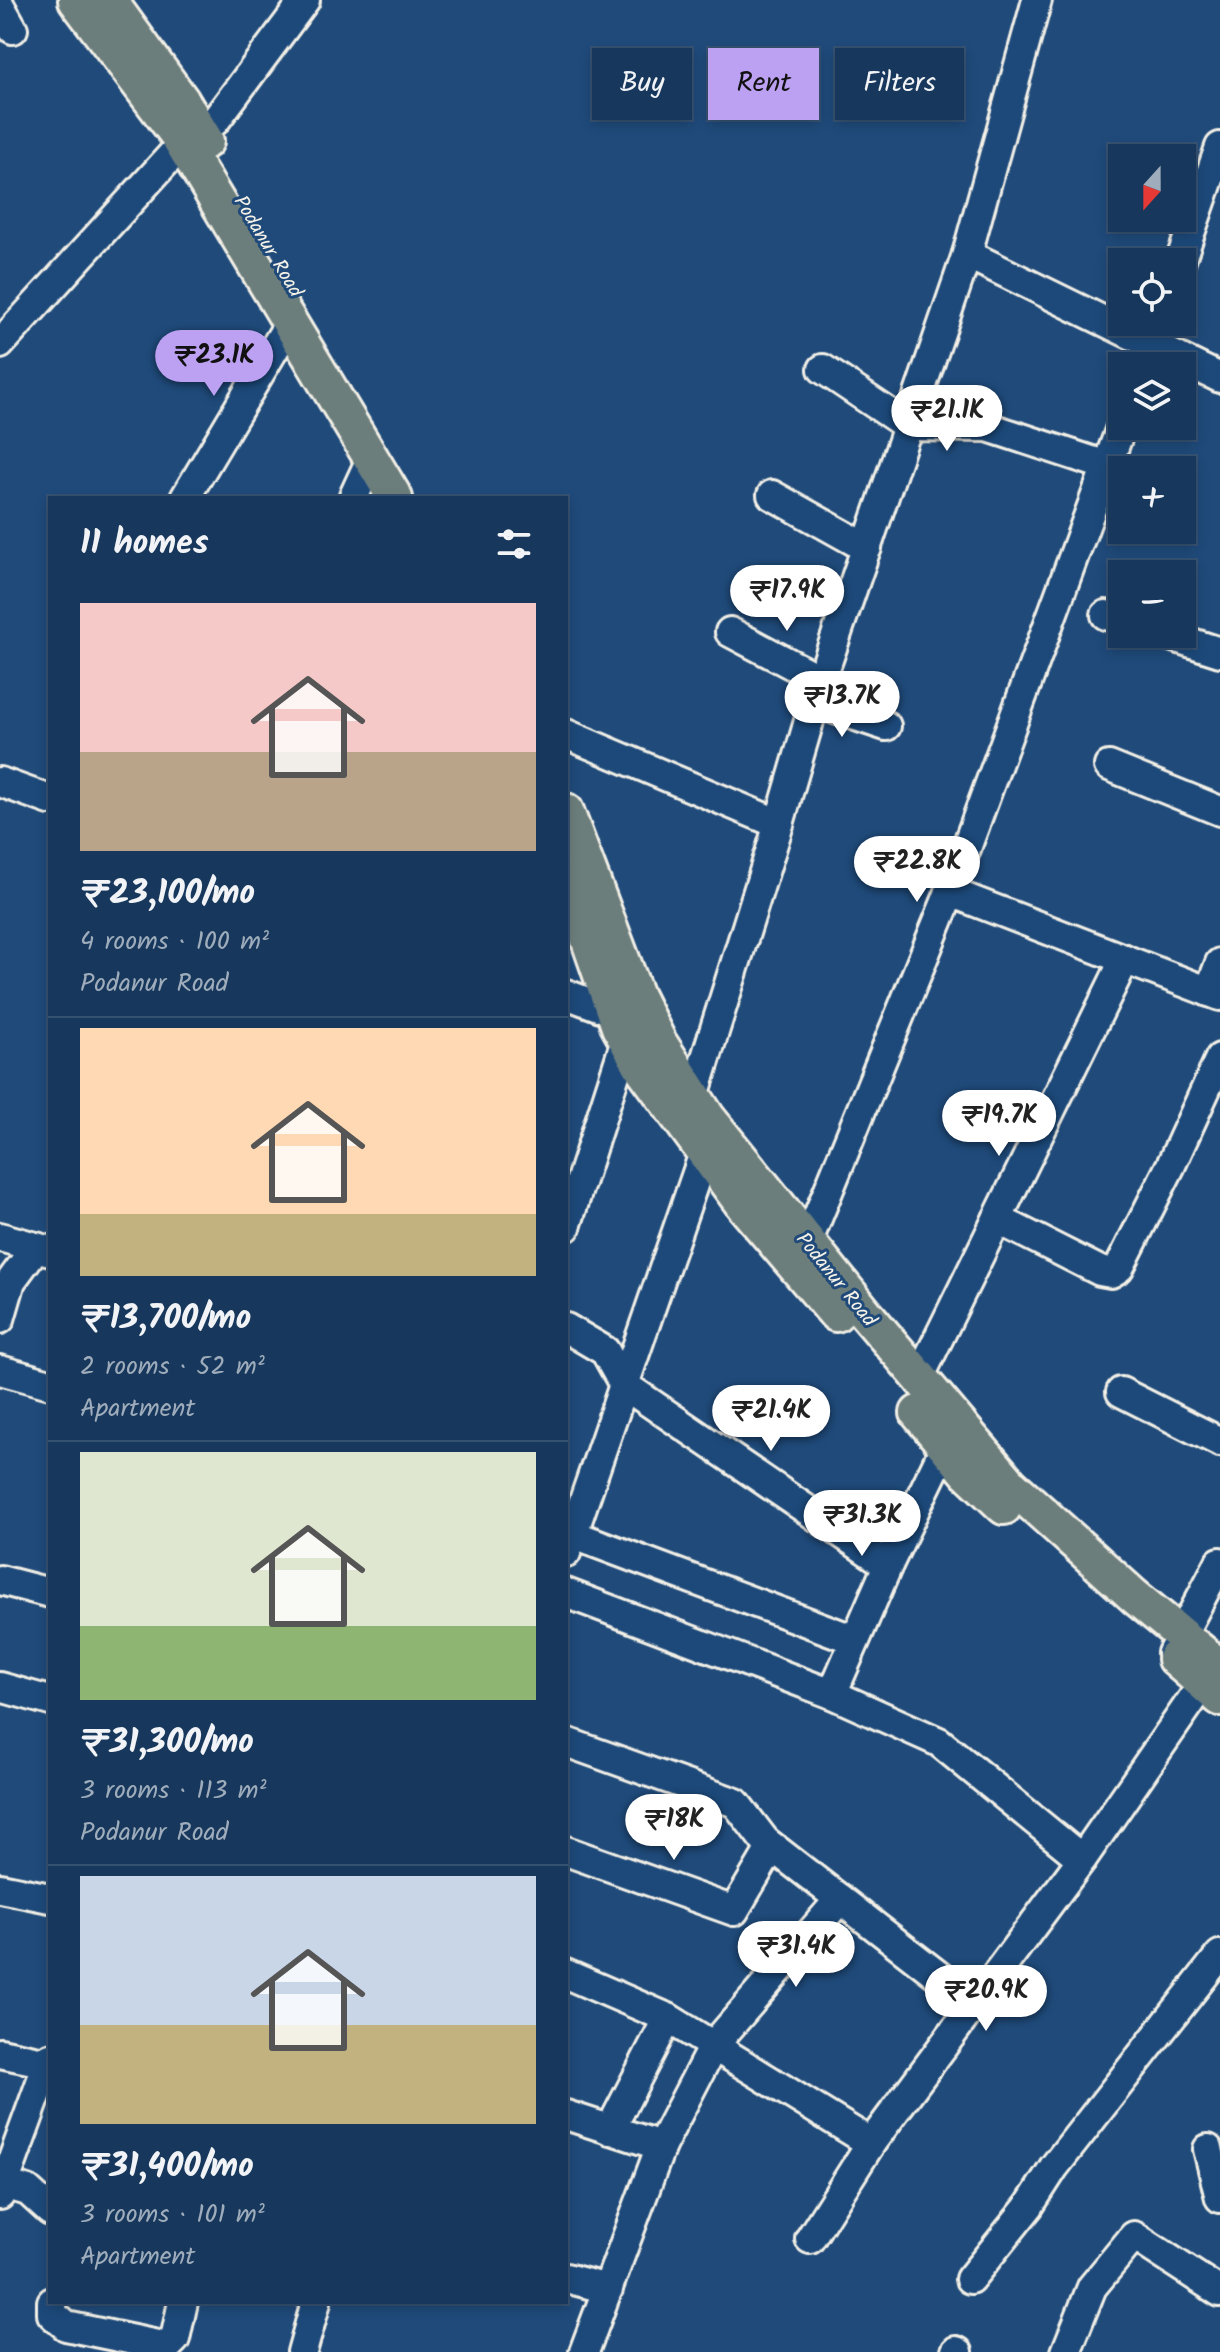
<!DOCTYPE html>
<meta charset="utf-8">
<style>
body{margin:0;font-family:Kalam,sans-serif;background:#203f62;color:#f1f3f6;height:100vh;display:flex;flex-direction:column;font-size:30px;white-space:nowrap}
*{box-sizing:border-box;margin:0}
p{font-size:26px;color:#9eacbb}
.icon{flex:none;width:44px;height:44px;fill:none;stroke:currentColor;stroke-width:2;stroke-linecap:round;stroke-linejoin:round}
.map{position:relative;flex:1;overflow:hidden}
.sheet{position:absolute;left:48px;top:496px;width:520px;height:1808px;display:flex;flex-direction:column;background:#17385c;border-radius:0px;box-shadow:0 4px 12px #0003,0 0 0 2px #365272}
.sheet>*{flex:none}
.top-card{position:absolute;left:592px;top:48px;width:508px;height:72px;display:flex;gap:16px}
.needle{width:52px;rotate:201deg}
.fabs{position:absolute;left:1108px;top:144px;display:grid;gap:16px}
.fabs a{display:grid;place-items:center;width:88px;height:88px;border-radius:0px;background:#17385c;box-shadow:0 4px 12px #0003,0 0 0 2px #365272;font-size:40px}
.price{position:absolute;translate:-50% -68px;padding:0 18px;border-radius:28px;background:#fff;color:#222;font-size:26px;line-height:52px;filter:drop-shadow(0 2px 4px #0008)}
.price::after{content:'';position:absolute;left:50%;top:48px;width:24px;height:18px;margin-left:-12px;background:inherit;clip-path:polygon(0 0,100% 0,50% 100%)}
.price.on{background:#bca0f2;color:#111}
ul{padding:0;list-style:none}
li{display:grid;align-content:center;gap:16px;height:424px;padding:0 32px}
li+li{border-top:2px solid #365272}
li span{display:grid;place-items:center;height:248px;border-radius:0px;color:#555}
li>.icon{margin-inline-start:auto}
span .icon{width:144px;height:144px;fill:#fffc;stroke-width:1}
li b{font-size:34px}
h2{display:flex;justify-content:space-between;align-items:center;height:96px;padding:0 32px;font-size:34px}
.chip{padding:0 28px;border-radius:0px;background:#17385c;box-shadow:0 4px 12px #0003,0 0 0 2px #365272;font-size:28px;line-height:72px}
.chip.on{background:#bca0f2;color:#111}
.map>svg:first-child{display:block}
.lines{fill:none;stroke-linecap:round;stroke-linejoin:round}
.minor-casing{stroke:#f4f1e8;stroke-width:34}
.major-casing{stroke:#f4f1e8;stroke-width:40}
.minor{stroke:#1f4a7a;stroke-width:28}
.major{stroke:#6c7e7c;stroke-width:34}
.labels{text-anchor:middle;stroke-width:6;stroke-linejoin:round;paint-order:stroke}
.street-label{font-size:20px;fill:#f4f1e8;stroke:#1f4a7a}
</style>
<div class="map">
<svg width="1220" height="2352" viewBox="0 0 1220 2352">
<rect width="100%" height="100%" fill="#1f4a7a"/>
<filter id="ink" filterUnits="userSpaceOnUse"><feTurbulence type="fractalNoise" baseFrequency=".0125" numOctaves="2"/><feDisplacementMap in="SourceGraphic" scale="16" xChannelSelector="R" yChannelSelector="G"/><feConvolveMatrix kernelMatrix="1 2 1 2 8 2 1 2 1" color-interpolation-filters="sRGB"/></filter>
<g filter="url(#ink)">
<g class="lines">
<defs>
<g id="minor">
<polyline points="0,6 13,29"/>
<polyline points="967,254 1037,0"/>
<polyline points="1180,262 1220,147"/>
<polyline points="0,344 182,144 215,121 305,0"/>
<polyline points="1144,366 1159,322"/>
<polyline points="823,369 908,426 988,427 1107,466"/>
<polyline points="772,495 867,548"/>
<polyline points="185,498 289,324"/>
<polyline points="353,498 371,459"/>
<polyline points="1106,615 1122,620"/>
<polyline points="730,632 821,680"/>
<polyline points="1164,634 1220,652"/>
<polyline points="814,702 886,726"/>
<polyline points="566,734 779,824"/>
<polyline points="1109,766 1220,811"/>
<polyline points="0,782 50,800"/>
<polyline points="950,892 1122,425"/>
<polyline points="1209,992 1220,963"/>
<polyline points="566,994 614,1012"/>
<polyline points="694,1096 779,824 821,680 967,254 1220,378"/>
<polyline points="997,1219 1100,1271 1111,1273 1119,1268 1171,1165 1220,1058"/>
<polyline points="566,1227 626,1040"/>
<polyline points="0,1237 50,1251"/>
<polyline points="807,1243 950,892 1220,996"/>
<polyline points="0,1319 11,1281 36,1247"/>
<polyline points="566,1328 605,1351 624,1385 888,1565"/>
<polyline points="0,1370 50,1384"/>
<polyline points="919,1378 1125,959"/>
<polyline points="1121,1392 1220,1442"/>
<polyline points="566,1532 855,1640"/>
<polyline points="566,1553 704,1153 717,1143"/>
<polyline points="0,1580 50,1593"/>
<polyline points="566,1593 832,1694 939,1742 1082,1859"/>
<polyline points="1172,1653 1220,1562"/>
<polyline points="0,1687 50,1701"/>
<polyline points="832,1694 888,1565 945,1447"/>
<polyline points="566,1742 736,1803 765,1841 975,2004"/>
<polyline points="566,1851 734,1911 772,1847"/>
<polyline points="0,1888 50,1898"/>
<polyline points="566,1974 668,2018 871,2143 1082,1859 1194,1697 1216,1670"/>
<polyline points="0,2053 48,2063 50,2058"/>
<polyline points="566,2115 661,2146 584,2352"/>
<polyline points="610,2130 668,2018"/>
<polyline points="661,2146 713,2046 840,1899"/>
<polyline points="1208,2149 1220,2198"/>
<polyline points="4,2184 28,2191 50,2211"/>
<polyline points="0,2195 48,2063"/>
<polyline points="810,2239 871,2143"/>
<polyline points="566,2278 608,2289"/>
<polyline points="970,2279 1029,2206 1054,2167 1220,1955"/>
<polyline points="52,2302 52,2314 66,2326 167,2347 175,2339 183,2302"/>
<polyline points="956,2351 958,2352"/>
<polyline points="302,2352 316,2302"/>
<polyline points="1066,2352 1092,2287 1134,2236 1220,2292"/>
</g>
<g id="major">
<polyline points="76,0 176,133 395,498"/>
<polyline points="109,0 182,101 206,141"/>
<polyline points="566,811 636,996 659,1042 708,1118 865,1313 1010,1484 1134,1596 1220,1667"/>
<polyline points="567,877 619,1027 643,1069 743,1205 836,1314"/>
<polyline points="918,1413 967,1472 1004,1507"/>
<polyline points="1175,1659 1220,1698"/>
</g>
</defs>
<use href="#minor" class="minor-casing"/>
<use href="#major" class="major-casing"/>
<use href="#minor" class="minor"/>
<use href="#major" class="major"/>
</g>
</g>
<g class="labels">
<g class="street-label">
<text transform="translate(269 246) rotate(59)" y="7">Podanur Road</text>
<text transform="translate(837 1279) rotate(51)" y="7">Podanur Road</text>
</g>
</g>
</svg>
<div class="fabs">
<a><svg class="needle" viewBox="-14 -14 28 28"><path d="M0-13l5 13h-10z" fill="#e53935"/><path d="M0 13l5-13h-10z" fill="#9eacbb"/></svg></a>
<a><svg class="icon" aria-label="locate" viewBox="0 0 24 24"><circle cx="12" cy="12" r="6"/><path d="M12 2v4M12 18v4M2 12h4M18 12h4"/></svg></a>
<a><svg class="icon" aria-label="layers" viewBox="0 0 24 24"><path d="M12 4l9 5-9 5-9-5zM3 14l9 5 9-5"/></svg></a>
<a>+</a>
<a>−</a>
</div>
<b class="price on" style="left:214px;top:398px">₹23.1K</b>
<b class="price" style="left:947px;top:453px">₹21.1K</b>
<b class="price" style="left:787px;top:633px">₹17.9K</b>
<b class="price" style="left:842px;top:739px">₹13.7K</b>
<b class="price" style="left:917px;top:904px">₹22.8K</b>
<b class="price" style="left:999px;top:1158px">₹19.7K</b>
<b class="price" style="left:771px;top:1453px">₹21.4K</b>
<b class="price" style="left:862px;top:1558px">₹31.3K</b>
<b class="price" style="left:674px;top:1862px">₹18K</b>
<b class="price" style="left:796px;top:1989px">₹31.4K</b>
<b class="price" style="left:986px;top:2033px">₹20.9K</b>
<div class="top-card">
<a class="chip">Buy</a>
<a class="chip on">Rent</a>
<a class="chip">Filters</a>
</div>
<section class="sheet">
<h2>11 homes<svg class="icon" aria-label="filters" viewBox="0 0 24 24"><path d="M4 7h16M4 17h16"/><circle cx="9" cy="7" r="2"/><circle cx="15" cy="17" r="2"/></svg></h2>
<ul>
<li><span style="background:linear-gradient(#f6c9c9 60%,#b9a48a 0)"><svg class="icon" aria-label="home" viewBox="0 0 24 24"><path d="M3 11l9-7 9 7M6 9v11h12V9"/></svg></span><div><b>₹23,100/mo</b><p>4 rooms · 100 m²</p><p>Podanur Road</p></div></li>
<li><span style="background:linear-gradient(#ffd9b3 75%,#c2b280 0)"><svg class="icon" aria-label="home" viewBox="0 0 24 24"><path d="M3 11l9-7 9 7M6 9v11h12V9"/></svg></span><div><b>₹13,700/mo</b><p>2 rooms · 52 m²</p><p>Apartment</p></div></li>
<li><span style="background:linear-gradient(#dfe7d0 70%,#8fb573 0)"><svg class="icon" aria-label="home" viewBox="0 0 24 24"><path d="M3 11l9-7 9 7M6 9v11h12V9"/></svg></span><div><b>₹31,300/mo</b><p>3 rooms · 113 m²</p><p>Podanur Road</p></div></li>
<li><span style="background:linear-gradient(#c9d6e8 60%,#c2b280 0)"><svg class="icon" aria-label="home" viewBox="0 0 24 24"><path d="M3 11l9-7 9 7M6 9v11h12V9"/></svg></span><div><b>₹31,400/mo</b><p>3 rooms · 101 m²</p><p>Apartment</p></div></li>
</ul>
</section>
</div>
